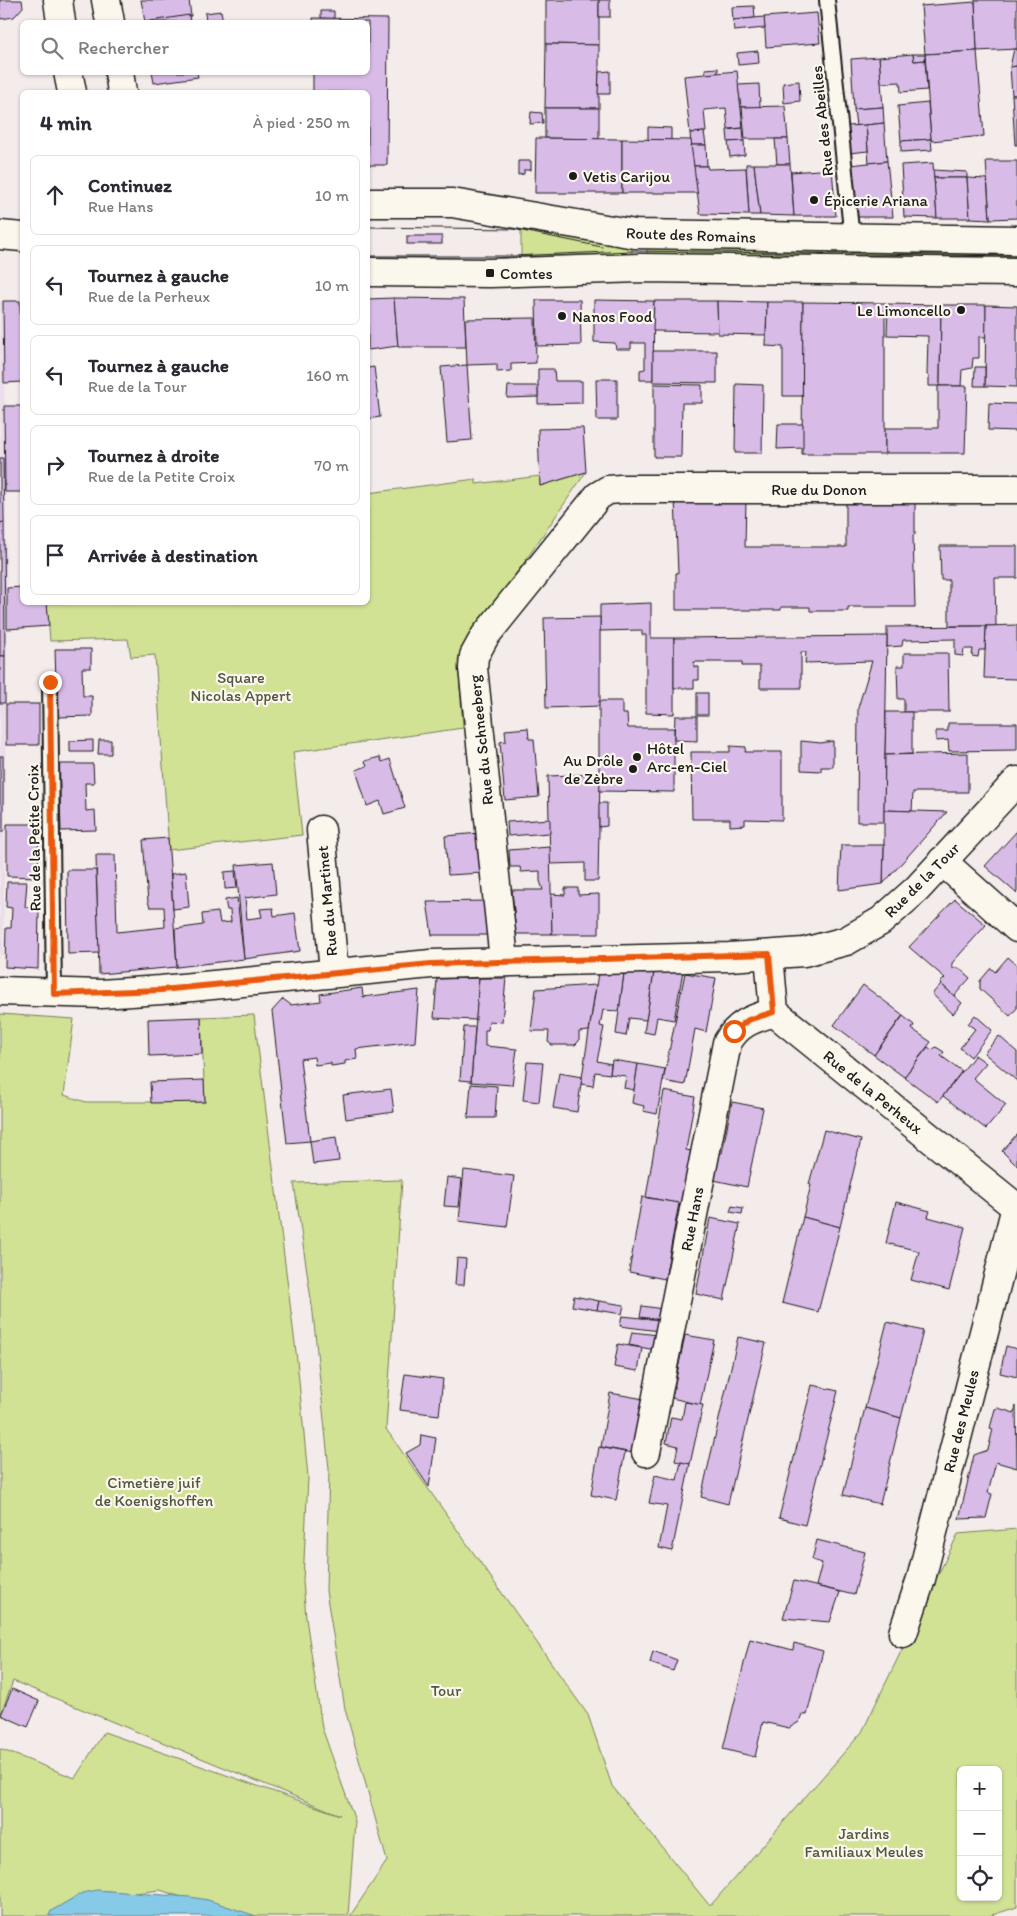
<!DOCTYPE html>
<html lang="fr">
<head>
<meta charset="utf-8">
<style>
	body { margin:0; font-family:Itim,sans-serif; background:#f2f2f3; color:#2b2b33 }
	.controls { position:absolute; right:15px; bottom:15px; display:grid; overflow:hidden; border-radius:8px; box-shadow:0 1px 4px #0004 }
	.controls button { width:45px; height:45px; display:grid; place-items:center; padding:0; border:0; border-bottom:1px solid #e1e1e2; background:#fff; color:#2b2b33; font:25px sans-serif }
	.stop { position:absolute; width:15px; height:15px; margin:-11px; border:4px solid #ea580c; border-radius:50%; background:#fff }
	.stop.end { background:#ea580c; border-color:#fff; box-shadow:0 1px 5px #0008 }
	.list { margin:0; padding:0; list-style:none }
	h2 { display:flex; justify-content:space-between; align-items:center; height:65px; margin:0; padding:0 20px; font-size:21px }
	h2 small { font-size:16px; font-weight:400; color:#7c7c81 }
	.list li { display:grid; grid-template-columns:32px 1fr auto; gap:15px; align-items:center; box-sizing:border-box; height:80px; margin:0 10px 10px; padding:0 10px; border:1px solid #e1e1e2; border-radius:8px }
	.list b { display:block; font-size:19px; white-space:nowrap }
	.list p { margin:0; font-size:16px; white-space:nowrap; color:#7c7c81 }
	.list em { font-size:16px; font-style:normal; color:#7c7c81 }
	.icon { flex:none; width:28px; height:28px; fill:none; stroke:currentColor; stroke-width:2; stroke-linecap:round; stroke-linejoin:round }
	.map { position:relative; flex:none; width:1017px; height:1916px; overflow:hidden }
	.search { position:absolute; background:#fff; box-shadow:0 1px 4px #0004; left:20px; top:20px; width:350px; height:55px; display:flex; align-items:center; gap:12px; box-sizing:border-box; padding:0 18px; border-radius:8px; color:#7c7c81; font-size:19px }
	.panel { position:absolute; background:#fff; box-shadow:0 1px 4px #0004; left:20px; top:90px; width:350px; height:515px; border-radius:8px }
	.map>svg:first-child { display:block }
</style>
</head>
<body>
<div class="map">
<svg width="1017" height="1916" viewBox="0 0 1017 1916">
	<rect width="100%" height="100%" fill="#f4ebeb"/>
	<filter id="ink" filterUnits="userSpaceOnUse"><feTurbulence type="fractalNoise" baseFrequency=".02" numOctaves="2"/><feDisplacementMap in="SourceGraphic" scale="10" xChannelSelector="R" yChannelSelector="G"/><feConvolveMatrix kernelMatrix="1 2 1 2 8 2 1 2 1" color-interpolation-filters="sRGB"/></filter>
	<g filter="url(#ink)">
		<!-- built -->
		<polygon fill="#ecddea" points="0,301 3,301 7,588 3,955 0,955"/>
		<!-- green -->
		<g fill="#d1e295" stroke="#767f58" fill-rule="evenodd">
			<polygon points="521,222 632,243 632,256 647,256 647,244 1017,248 1017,264 521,264"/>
			<polygon points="586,472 458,659 463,728 293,752 302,835 169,850 155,655 131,657 128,639 50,641 47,603 368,602 368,493 476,479 476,484 540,476 540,486"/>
			<polygon points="0,1014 74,1019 64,1095 86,1102 205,1102 201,1017 254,1015 297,1360 308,1477 303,1581 306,1618 322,1728 355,1821 348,1916 240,1916 160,1890 77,1900 54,1916 0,1916 0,1749 75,1778 104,1732 340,1815 13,1681 0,1716"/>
			<path d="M402 1180 386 1429 588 1715 612 1786 710 1906 862 1732 958 1534 1017 1529V1907L989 1916H350L387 1861 345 1709 326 1591 329 1469 313 1313 294 1183ZM961 1770H998V1897H961Z"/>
		</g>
		<!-- water -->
		<polygon fill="#86cae7" stroke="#5c8496" points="97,1890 190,1897 208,1900 256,1916 49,1916 51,1911 82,1893"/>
		<!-- building -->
		<g fill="#d9bbe8" stroke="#1c1c1c">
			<polygon points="0,0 22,0 23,7 14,17 0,19"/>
			<polygon points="141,0 189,0 191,16 145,22"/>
			<polygon points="546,0 599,0 599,45 546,44"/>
			<rect x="599" y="0" width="11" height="17"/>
			<polygon points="975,0 1017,0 1017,49 977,51"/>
			<polygon points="975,2 977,51 925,54 921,6"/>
			<polygon points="754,6 755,18 733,20 732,7"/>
			<polygon points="221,11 223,22 206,22 205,13"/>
			<polygon points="321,11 334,11 334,19 321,18"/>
			<polygon points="817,13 820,43 766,47 764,17"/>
			<polygon points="189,15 190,22 145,22"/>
			<polygon points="764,17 765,28 734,31 733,20"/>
			<polygon points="313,18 388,19 387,165 368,165 368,92 313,92 313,72 368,72 368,22 313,22"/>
			<polygon points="546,44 599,45 599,108 545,108"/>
			<polygon points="1014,49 1017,49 1017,66 1010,67"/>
			<polygon points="758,51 759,63 738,65 737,53"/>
			<polygon points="977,51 984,136 931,141 925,54"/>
			<polygon points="913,54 914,61 925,60 927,90 901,92 900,82 881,83 879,57"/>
			<polygon points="913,54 925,54 925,60 914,61"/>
			<polygon points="879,57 883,107 854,109 851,59"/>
			<polygon points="1017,66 1017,95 1012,95 1010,67"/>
			<polygon points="718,68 718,73 706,74 705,69"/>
			<polygon points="610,71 610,94 598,94 599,72"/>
			<polygon points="737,71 743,128 728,129 726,108 704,110 706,132 690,133 684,76"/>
			<polygon points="152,72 197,72 198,77 154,83"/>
			<polygon points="799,81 800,101 784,103 783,83"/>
			<polygon points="759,84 760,107 741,107 738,85"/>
			<polygon points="1012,95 1017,95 1017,145 1015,145"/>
			<polygon points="928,103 931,139 901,141 898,106"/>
			<polygon points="785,106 788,139 745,139 742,107"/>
			<polygon points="883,107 884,123 856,126 854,109"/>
			<polygon points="545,108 599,108 599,139 545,138"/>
			<polygon points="531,112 542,113 543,123 530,124"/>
			<polygon points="884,123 887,161 869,163 866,125"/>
			<polygon points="866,125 868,151 849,153 847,126"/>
			<polygon points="648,127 671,128 671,140 648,140"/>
			<polygon points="743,128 744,141 728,142 727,130"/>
			<polygon points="704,132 706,145 691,145 690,133"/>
			<polygon points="536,138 622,139 622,193 535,193"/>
			<polygon points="622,139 691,140 698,193 622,193"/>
			<polygon points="775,139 788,139 790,164 777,164"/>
			<polygon points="931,139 932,150 901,152 901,141"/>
			<polygon points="744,141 745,155 730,157 728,142"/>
			<polygon points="691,145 706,145 707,166 694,166"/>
			<polygon points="518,161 531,161 531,170 524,170 524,174 518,175"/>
			<polygon points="887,161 893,217 855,217 850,165"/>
			<polygon points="986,161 1017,161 1017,218 990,219"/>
			<polygon points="933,163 937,218 904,217 901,165"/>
			<polygon points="746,164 754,164 760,215 749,215"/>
			<polygon points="754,164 790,164 794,216 760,215"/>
			<polygon points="694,166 707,166 708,169 746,168 749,215 700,214"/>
			<polygon points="832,169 836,216 794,216 791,172"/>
			<polygon points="933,170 967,172 967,178 934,178"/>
			<polygon points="934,178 967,178 970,218 937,218"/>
			<polygon points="967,178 987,179 990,219 970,218"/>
			<rect x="407" y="236" width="35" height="8"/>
			<polygon points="394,298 398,346 368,350 368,299"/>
			<polygon points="394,298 464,299 466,347 398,347"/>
			<polygon points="536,300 580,300 581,345 537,346"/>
			<polygon points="594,300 654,301 653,380 640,380 640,370 645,369 645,343 631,343 631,349 616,349 615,343 594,342"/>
			<polygon points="3,301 20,301 22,382 4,383"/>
			<polygon points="654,301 717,301 718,332 653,331"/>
			<polygon points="717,301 767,302 766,335 718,334"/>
			<polygon points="767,302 803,302 803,396 783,396 783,347 766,346"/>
			<polygon points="803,302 885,303 885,454 802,454"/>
			<polygon points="888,304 941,305 940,386 929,386 929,375 927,375 928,336 887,335"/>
			<polygon points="941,305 986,305 986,337 979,337 979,358 973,358 972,368 962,370 961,386 940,386"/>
			<polygon points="986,305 1017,306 1017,387 985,386"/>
			<polygon points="535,318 536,363 511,364 511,371 497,372 497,364 467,365 465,319"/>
			<polygon points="653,351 717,351 717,383 653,382"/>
			<polygon points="467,365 472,440 447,442 441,367"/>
			<polygon points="374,367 380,417 368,419 368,368"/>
			<polygon points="975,367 985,367 985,386 974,386"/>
			<polygon points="538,369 554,369 555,381 582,381 582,403 538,404"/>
			<polygon points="596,379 617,379 617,420 597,420"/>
			<polygon points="654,384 702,385 702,403 682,403 681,457 654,457"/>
			<polygon points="736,384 763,385 762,453 735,453"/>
			<polygon points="508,386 538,386 538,397 507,398"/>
			<polygon points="938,386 967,386 965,453 885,453 885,428 938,428"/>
			<polygon points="989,403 1017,404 1017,431 988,430"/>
			<polygon points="4,406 22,406 22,492 5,492"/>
			<polygon points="778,424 803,424 803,448 777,449"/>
			<polygon points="583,428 586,472 540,486 538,429"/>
			<polygon points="0,458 3,458 4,522 0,523"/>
			<polygon points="675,498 746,498 745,547 846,547 846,498 915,499 915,534 913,535 915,607 848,607 848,611 810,611 810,607 781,607 781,610 676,610 676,573 678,573"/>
			<polygon points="4,522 5,656 0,656 0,523"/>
			<polygon points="940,546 1017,546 1017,578 995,578 996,626 949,626 949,580 941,580"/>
			<polygon points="22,587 22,602 47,602 49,626 7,629 7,588"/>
			<polygon points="651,603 651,638 674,638 674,714 646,713 646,635 642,635 642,630 600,631 600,605"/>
			<polygon points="600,617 600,706 546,708 544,618"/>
			<polygon points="1017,625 1017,679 984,678 986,626"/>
			<polygon points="986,626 985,650 979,650 978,657 972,656 973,649 964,649 963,656 955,655 955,639 903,640 902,646 887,647 887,627"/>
			<polygon points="887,636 884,822 857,822 858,708 872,661 805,663 806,652 801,652 801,688 760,688 760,666 742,666 742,662 694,662 694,667 699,667 699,680 694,680 694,688 674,688 674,638"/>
			<polygon points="55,649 91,649 91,668 82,668 83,696 92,696 92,716 57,717"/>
			<polygon points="904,653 948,653 949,712 904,712 904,699 898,699 897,666 904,666"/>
			<rect x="0" y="656" width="5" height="47"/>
			<rect x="697" y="693" width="11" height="22"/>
			<polygon points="599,701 622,701 622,714 627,714 628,728 674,728 674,792 599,791"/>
			<rect x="6" y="704" width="33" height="41"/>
			<polygon points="886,712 912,712 912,754 885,755"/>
			<polygon points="675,716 697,716 697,741 674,740"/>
			<polygon points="948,723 1017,723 1017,750 949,751 948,740 936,741 936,731 948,731"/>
			<polygon points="528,728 529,739 534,739 539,797 505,800 500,742 506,741 505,730"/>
			<polygon points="93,740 93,752 70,752 70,741"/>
			<polygon points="99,740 111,740 111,754 98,754"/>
			<polygon points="801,741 821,743 833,741 833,767 821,767 821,771 801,770"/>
			<polygon points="730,746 746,747 745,752 782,752 782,820 745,819 745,825 730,826 730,819 692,819 691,752 730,752"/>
			<polygon points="968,753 968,792 913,792 912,811 884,810 885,755"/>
			<rect x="0" y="756" width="3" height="76"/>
			<polygon points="380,757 382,762 390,759 405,808 384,814 380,801 367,806 356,770 367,766 365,761"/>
			<polygon points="59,764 93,764 94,783 85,783 86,811 95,810 96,830 61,831"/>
			<polygon points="600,774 598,881 585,881 585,863 550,864 548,776"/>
			<polygon points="599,803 607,803 607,826 599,827"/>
			<polygon points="884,810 947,812 883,884 884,845"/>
			<polygon points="550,819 550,833 508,836 507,822"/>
			<polygon points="7,824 39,824 38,877 7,876"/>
			<polygon points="1017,831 1017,892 1016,893 985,866"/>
			<polygon points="480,833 483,873 448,875 445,836"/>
			<polygon points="168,838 177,967 99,974 96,855 115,855 117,932 165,927 164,907 150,907 148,902 143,840"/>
			<polygon points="841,845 884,845 883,884 839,890"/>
			<polygon points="550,847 552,934 516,934 512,890 543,890 540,881 540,871 521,872 520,867 510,867 509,850"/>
			<polygon points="273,862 276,894 245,898 247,919 262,917 260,909 273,908 274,916 295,913 300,951 244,959 236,865"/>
			<polygon points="67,870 96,870 99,953 68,954"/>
			<polygon points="235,871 237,888 225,889 224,872"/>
			<polygon points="186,872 189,907 173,909 171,874"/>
			<polygon points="7,882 27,882 25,907 39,908 38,969 5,967 6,928 11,928 12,908 6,907"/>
			<polygon points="565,888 578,888 578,895 599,894 599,934 552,934 551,894 565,895"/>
			<polygon points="237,898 244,959 177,967 175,929 203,925 202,914 218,912 220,923 231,922 230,910 227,910 225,900"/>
			<polygon points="955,899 986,925 952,963 952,968 959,968 970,978 954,996 940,983 945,978 909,947"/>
			<polygon points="486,901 488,935 432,935 427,902"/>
			<polygon points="1008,957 1017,965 1017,1008 1010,1016 980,989 980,981 991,968 995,972"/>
			<polygon points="683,971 674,1020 657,1017 654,1034 644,1032 654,972"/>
			<polygon points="654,972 646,1020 629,1018 626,1036 616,1034 624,973"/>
			<polygon points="598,973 624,973 619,1011 603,1010 600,1026 604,1027 597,1061 611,1064 610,1074 595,1072 593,1086 581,1084"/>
			<polygon points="685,973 716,978 706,1032 695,1029 685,1085 663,1081"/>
			<polygon points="479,978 476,1020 434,1018 437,979"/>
			<polygon points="479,978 506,978 502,1022 489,1021 488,1030 485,1030 485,1046 517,1049 512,1085 471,1082"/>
			<polygon points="941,984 962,1003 953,1014 932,994"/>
			<polygon points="596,985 589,1031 579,1032 579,1041 575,1045 552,1045 548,1042 549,1031 531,1031 536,989"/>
			<polygon points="863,985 903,1015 874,1055 834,1025"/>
			<polygon points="362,988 363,997 419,990 415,1042 356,1049 357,1059 345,1061 345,1064 331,1066 331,1063 315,1065 314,1057 300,1059 310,1141 287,1143 272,1011 283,999 291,1005 321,1001 320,994"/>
			<polygon points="975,1015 992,1030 971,1057 960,1048 975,1029 968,1024"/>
			<polygon points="903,1016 914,1025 912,1029 931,1042 904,1077 874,1055"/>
			<polygon points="201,1017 202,1054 149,1056 148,1019"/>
			<polygon points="464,1027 475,1027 471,1081 460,1080"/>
			<polygon points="999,1036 1017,1052 1017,1081 984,1053"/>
			<polygon points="928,1047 932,1050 936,1047 944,1052 941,1056 962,1071 938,1102 904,1077"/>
			<polygon points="975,1055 986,1063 973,1078 1006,1105 986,1129 943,1096"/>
			<polygon points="612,1060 638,1064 634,1090 624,1088 626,1076 610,1074"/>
			<polygon points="527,1062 543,1063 539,1102 523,1100"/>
			<polygon points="638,1064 665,1069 657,1114 643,1111 644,1106 632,1103"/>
			<polygon points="559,1073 582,1077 577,1112 553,1108"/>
			<polygon points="204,1080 205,1102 151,1103 150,1082"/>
			<polygon points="471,1084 497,1086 495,1118 468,1118"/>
			<polygon points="391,1089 394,1112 346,1119 343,1095"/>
			<polygon points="664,1091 695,1097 686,1150 692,1151 681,1204 646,1197"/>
			<polygon points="732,1102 763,1108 747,1187 709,1179 715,1152 722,1153"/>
			<polygon points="824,1130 861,1140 840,1227 803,1217 811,1185 809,1184"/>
			<polygon points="1017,1134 1017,1166 1002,1151"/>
			<polygon points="336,1137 339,1161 313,1164 310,1141"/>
			<polygon points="464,1170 514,1176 507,1227 459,1221"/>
			<polygon points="447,1177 462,1179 459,1207 444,1206"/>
			<polygon points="642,1197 679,1203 665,1279 629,1272"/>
			<polygon points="896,1202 930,1211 928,1217 965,1227 949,1290 911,1280 919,1251 886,1243"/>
			<polygon points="732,1206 743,1208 742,1214 730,1212"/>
			<polygon points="803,1217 840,1227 818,1312 782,1303"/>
			<polygon points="710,1218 740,1224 724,1300 696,1294"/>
			<polygon points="457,1258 466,1259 464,1285 455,1285"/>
			<polygon points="574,1296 599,1301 597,1310 572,1306"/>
			<polygon points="599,1301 624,1305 622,1314 597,1310"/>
			<polygon points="642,1306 663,1309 661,1320 640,1317"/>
			<polygon points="622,1316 661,1320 659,1331 620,1326"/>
			<polygon points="887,1322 923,1331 901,1418 865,1408"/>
			<polygon points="632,1332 658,1335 655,1350 629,1345"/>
			<polygon points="685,1335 714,1340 700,1405 672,1398"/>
			<polygon points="738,1337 766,1343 728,1504 701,1497"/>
			<polygon points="618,1344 642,1348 638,1371 614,1367"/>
			<polygon points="1006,1346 1017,1349 1017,1377 1000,1373"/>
			<polygon points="405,1374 443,1379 439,1415 400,1410"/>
			<polygon points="812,1385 838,1391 805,1525 779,1518"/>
			<polygon points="610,1393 644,1399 641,1401 633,1453 601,1447"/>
			<polygon points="685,1402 703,1405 690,1464 675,1461 678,1446 666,1443 671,1417 682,1419"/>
			<polygon points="1016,1406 1017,1468 996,1462 988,1493 992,1494 986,1518 959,1519 974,1455 988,1450 993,1429 990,1428 995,1409 998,1408 1014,1413"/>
			<polygon points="865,1408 901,1418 880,1504 843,1495"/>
			<polygon points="421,1435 436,1438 429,1487 406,1453 420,1445"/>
			<polygon points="599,1447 625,1452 616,1500 591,1495"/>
			<polygon points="681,1462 690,1464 672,1551 659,1548 667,1506 649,1503 655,1475 677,1480"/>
			<polygon points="817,1540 865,1552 854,1595 816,1586 822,1563 812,1560"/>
			<polygon points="794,1581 840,1592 830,1622 783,1618"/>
			<polygon points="750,1639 793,1650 794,1643 823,1651 807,1715 802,1714 799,1722 789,1728 763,1722 755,1757 723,1749"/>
			<polygon points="653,1651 677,1660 673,1671 650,1663"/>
			<polygon points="12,1689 39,1701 28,1727 1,1715"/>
		</g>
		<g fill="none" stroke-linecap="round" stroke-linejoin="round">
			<!-- service casing -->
			<g stroke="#1c1c1c" stroke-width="18">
				<g id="service">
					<polyline points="827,0 852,239"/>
					<polyline points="50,682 54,994"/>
				</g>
			</g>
			<!-- minor casing -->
			<g stroke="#1c1c1c" stroke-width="31">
				<g id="minor">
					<polyline points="321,830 334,972"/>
					<polyline points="942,861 1017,928"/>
					<polyline points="769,955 774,1012 1017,1208"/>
					<polyline points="504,960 473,668 474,656 485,636 598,496 608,490 621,489 1017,489"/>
					<polyline points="0,991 101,994 161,990 431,964 729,957 804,952 846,941 881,921 917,889 1017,781"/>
					<path d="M646 1452 727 1043C738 1023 752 1019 774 1012"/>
					<polyline points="903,1633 921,1579 1016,1207"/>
				</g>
			</g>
			<!-- tertiary casing -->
			<g stroke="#1c1c1c" stroke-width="31">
				<g id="tertiary">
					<polyline points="58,0 61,22"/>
					<polyline points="106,0 110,22"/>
					<polyline points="68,72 72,92"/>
					<polyline points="119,72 122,92"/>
				</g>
			</g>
			<!-- primary casing -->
			<g stroke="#1c1c1c" stroke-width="31">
				<g id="primary">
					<polyline points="368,203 452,203 635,234 1017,240"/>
					<polyline points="0,235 22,237"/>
					<polyline points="368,272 490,273 640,268 1017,272"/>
				</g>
			</g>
			<!-- service -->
			<use href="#service" stroke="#fbf7ec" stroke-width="14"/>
			<!-- minor -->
			<use href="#minor" stroke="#fbf7ec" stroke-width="28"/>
			<!-- tertiary -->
			<use href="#tertiary" stroke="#fbf7ec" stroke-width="28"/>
			<!-- primary -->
			<use href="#primary" stroke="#fbf7ec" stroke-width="28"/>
			<!-- tram -->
			<g stroke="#1c1c1c" stroke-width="1">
				<polyline points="368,227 513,229 602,247"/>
				<polyline points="368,256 512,256 632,251 1017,256"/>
			</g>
		</g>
	</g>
	<g fill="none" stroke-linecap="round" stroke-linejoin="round" filter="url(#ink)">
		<!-- route -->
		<polyline stroke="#ea580c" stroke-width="6" points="50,682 54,994 161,990 431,964 769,954 774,1012 748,1020 734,1031"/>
	</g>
	<!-- markers -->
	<g fill="#1c1c1c" stroke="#fbf7ec" stroke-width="2">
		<circle cx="573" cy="176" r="5"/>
		<circle cx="814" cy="200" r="5"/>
		<rect x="485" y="268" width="10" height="10" rx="2.5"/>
		<circle cx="961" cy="310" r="5"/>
		<circle cx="562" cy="316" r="5"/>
		<circle cx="637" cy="757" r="5"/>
		<circle cx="633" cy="769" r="5"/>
	</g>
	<g text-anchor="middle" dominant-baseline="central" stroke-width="4.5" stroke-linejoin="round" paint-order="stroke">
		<!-- street labels -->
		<g font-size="16" fill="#1c1c1c" stroke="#fbf7ec">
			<text transform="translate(822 121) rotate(-96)">Rue des Abeilles</text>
			<text transform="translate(691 235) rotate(2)">Route des Romains</text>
			<text x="819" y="489">Rue du Donon</text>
			<text transform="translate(481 740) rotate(-96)">Rue du Schneeberg</text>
			<text transform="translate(34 838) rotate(-91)">Rue de la Petite Croix</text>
			<text transform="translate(922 880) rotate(-45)">Rue de la Tour</text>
			<text transform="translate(327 901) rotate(-95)">Rue du Martinet</text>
			<text transform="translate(873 1092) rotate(39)">Rue de la Perheux</text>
			<text transform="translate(692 1219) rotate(-79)">Rue Hans</text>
			<text transform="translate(961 1421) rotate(-76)">Rue des Meules</text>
		</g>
		<!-- poi labels -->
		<g font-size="16" fill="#1c1c1c" stroke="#fbf7ec" text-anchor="start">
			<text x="583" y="176">Vetis Carijou</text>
			<text x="824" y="200">Épicerie Ariana</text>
			<text x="500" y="273">Comtes</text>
			<text x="951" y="310" text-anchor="end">Le Limoncello</text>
			<text x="572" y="316">Nanos Food</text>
			<text x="647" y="748">Hôtel<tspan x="647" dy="18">Arc-en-Ciel</tspan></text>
			<text x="623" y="760" text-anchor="end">Au Drôle<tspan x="623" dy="18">de Zèbre</tspan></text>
		</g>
		<!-- park labels -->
		<g font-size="16" fill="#525740" stroke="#fbf7ec">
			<text x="241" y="677">Square<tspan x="241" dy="18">Nicolas Appert</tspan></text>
			<text x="154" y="1482">Cimetière juif<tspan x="154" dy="18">de Koenigshoffen</tspan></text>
			<text x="446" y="1690">Tour</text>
			<text x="864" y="1833">Jardins<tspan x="864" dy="18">Familiaux Meules</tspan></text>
		</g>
	</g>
</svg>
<div class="controls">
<button>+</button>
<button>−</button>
<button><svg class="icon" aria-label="locate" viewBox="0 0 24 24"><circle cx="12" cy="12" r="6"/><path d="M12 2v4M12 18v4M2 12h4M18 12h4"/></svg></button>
</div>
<div class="stop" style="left:734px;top:1031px"></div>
<div class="stop end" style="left:50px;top:682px"></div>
<div class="search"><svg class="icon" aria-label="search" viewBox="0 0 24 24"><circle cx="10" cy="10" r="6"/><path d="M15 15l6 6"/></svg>Rechercher</div>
<section class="panel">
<h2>4 min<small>À pied · 250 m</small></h2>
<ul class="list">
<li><svg class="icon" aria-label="ahead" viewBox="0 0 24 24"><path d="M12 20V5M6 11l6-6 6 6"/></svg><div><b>Continuez</b><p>Rue Hans</p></div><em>10 m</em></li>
<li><svg class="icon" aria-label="left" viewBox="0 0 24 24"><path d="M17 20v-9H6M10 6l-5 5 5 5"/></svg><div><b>Tournez à gauche</b><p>Rue de la Perheux</p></div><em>10 m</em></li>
<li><svg class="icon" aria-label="left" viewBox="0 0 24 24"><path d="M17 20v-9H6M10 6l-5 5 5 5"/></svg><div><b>Tournez à gauche</b><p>Rue de la Tour</p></div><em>160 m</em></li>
<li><svg class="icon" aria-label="right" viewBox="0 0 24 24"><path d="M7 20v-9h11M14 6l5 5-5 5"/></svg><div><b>Tournez à droite</b><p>Rue de la Petite Croix</p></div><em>70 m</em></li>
<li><svg class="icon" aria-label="arrive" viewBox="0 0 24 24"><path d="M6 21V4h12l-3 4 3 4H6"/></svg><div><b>Arrivée à destination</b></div></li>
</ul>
</section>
</div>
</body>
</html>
